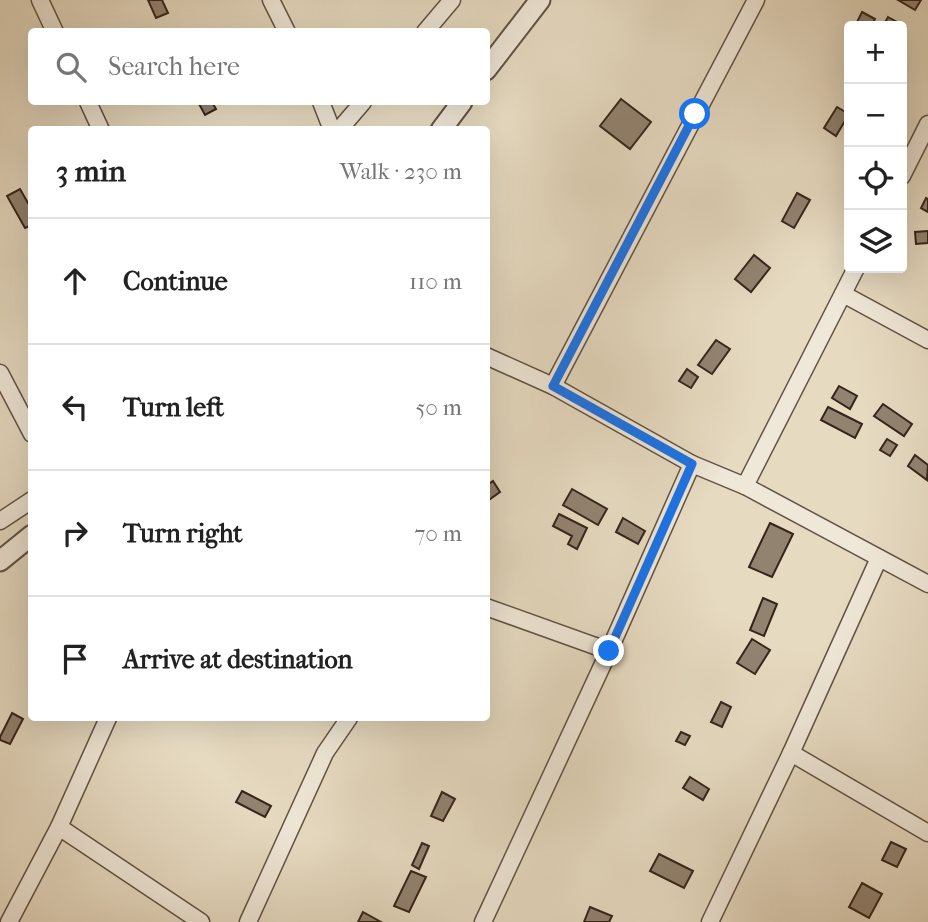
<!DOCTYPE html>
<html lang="en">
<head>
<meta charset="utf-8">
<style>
	body { margin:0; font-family:"IM FELL French Canon",serif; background:#f2f2f2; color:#222 }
	.controls { position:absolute; right:21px; top:21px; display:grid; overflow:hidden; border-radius:7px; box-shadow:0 7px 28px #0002 }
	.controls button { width:63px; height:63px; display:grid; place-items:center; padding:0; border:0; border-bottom:2px solid #e0e0e0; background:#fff; color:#222; font:35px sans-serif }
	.stop { position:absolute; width:21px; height:21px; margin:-16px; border:5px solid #1a73e8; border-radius:50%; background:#fff }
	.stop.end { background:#1a73e8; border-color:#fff; box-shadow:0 2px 7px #0008 }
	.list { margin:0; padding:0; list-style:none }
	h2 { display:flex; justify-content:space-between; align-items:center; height:91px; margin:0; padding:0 28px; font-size:30px }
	h2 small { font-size:23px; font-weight:400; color:#767676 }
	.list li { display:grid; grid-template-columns:46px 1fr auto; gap:21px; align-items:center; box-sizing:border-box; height:126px; padding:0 28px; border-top:2px solid #e0e0e0 }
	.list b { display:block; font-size:26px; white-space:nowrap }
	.list em { font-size:23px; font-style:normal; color:#767676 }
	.icon { flex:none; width:38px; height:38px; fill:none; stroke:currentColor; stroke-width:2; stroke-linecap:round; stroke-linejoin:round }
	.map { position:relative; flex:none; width:928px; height:922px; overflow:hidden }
	.search { position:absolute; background:#fff; box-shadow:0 7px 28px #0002; left:28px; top:28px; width:462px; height:77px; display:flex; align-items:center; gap:18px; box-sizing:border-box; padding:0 24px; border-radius:7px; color:#767676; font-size:26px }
	.panel { position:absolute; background:#fff; box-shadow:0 7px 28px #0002; left:28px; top:126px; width:462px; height:595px; border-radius:7px }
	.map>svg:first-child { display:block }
</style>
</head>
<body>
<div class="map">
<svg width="928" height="922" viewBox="0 0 928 922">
	<rect width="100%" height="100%" fill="#e6dac1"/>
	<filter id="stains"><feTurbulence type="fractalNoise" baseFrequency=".00286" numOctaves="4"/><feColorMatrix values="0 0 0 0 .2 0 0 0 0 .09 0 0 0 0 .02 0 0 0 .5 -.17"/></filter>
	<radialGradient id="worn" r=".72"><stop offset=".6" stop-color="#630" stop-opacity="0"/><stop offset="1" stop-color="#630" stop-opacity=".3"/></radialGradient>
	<!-- building -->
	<g fill="#928371" stroke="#36241b" stroke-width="2">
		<polygon points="148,0 162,0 168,13 156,18"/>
		<polygon points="898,0 921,0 915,10"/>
		<polygon points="862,12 875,19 871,26 855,26"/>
		<polygon points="888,17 906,27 902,34 902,26 883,26"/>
		<polygon points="621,99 651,122 630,149 600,126"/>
		<polygon points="198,102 212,102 216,109 205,115"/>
		<polygon points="837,107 849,114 836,136 824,128"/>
		<polygon points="20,189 32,210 32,225 25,228 7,196"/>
		<polygon points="797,193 810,200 794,228 782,221"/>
		<polygon points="926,198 928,199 928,212 921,208"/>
		<polygon points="928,231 928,243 916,244 915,232"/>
		<polygon points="754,255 770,268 751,292 735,279"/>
		<polygon points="716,340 730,349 712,374 698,365"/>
		<polygon points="687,369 698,377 691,388 679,381"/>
		<polygon points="839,386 857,396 850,409 832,398"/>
		<polygon points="883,404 912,424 904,436 874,416"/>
		<polygon points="828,407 862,424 855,438 821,420"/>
		<polygon points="887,439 897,445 890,456 880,450"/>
		<polygon points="915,455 928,465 927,480 908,466"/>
		<polygon points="493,481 500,492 486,502 486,486"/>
		<polygon points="572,489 607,509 598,525 563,505"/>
		<polygon points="559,514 587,528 577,549 568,544 572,536 553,526"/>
		<polygon points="623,518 645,531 638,544 616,532"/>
		<polygon points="770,523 793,534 772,577 749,567"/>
		<polygon points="763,598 777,604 764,636 750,630"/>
		<polygon points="752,639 770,650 755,674 737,663"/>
		<polygon points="721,702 731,707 722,727 711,722"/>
		<polygon points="12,713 23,719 10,744 0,740 0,737"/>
		<polygon points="681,732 690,736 685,745 676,741"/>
		<polygon points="690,777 709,789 703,800 683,788"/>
		<polygon points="242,791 271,806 265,817 236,802"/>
		<polygon points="442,792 455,799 443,821 431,816"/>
		<polygon points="891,842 906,849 897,867 882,860"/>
		<polygon points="422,843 429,846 419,869 412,865"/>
		<polygon points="659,854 693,871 684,888 650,871"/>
		<polygon points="411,871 426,877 409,912 394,906"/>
		<polygon points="862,883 882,894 869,918 849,907"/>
		<polygon points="590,907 612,916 609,922 584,922"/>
		<polygon points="363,912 381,922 358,922"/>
	</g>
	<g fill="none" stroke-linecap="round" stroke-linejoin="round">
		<!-- minor casing -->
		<g stroke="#625244" stroke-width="19">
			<g id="minor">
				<polyline points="40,0 55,32"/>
				<polyline points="271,0 287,32"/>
				<polyline points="425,32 452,0"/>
				<polyline points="88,102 101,130"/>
				<polyline points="321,102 332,130"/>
				<polyline points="339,130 363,102"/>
				<polyline points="902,176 928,124"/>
				<polyline points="843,294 928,340"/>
				<polyline points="486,356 553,386 692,464 745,486 928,584"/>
				<polyline points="0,373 32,434"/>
				<polyline points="553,386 756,0"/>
				<polyline points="745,486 856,268"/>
				<polyline points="0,521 32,500"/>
				<polyline points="486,607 609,651"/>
				<polyline points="791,753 928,833"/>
				<polyline points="59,827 201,922"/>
				<polyline points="9,922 59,827 108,718"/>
				<polyline points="248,922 325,753 349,718"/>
				<polyline points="483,922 609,651 692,464"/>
				<polyline points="710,922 791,753 879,558"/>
			</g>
		</g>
		<!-- tertiary casing -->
		<g stroke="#625244" stroke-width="23">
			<g id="tertiary">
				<polyline points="486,70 540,0"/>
				<polyline points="441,130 462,102"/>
				<polyline points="0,561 32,535"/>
			</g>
		</g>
		<!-- minor -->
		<use href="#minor" stroke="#efe7d7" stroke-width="16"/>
		<!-- tertiary -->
		<use href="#tertiary" stroke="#efe7d7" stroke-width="19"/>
	</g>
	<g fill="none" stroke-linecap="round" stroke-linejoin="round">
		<!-- route -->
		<polyline stroke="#1a73e8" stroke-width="9" points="609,651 692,464 553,386 695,114"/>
	</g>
	<rect width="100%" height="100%" filter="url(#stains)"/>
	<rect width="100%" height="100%" fill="url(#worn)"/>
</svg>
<div class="controls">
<button>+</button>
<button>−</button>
<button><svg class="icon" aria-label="locate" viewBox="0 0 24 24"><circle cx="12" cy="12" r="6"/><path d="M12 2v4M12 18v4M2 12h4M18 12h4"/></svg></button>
<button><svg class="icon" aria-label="layers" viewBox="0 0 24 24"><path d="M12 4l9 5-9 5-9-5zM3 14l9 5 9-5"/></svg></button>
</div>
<div class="stop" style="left:695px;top:114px"></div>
<div class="stop end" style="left:609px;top:651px"></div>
<div class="search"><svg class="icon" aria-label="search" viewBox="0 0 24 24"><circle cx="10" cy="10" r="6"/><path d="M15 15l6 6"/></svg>Search here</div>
<section class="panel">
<h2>3 min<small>Walk · 230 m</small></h2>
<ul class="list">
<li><svg class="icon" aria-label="ahead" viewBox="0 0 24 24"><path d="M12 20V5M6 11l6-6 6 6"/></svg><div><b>Continue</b></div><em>110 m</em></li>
<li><svg class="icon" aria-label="left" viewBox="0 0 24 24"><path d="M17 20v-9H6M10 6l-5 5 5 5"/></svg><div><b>Turn left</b></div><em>50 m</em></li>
<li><svg class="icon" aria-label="right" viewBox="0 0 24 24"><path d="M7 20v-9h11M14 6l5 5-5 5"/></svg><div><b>Turn right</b></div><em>70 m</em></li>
<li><svg class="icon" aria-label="arrive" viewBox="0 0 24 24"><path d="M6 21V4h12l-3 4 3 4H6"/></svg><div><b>Arrive at destination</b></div></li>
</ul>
</section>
</div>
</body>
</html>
